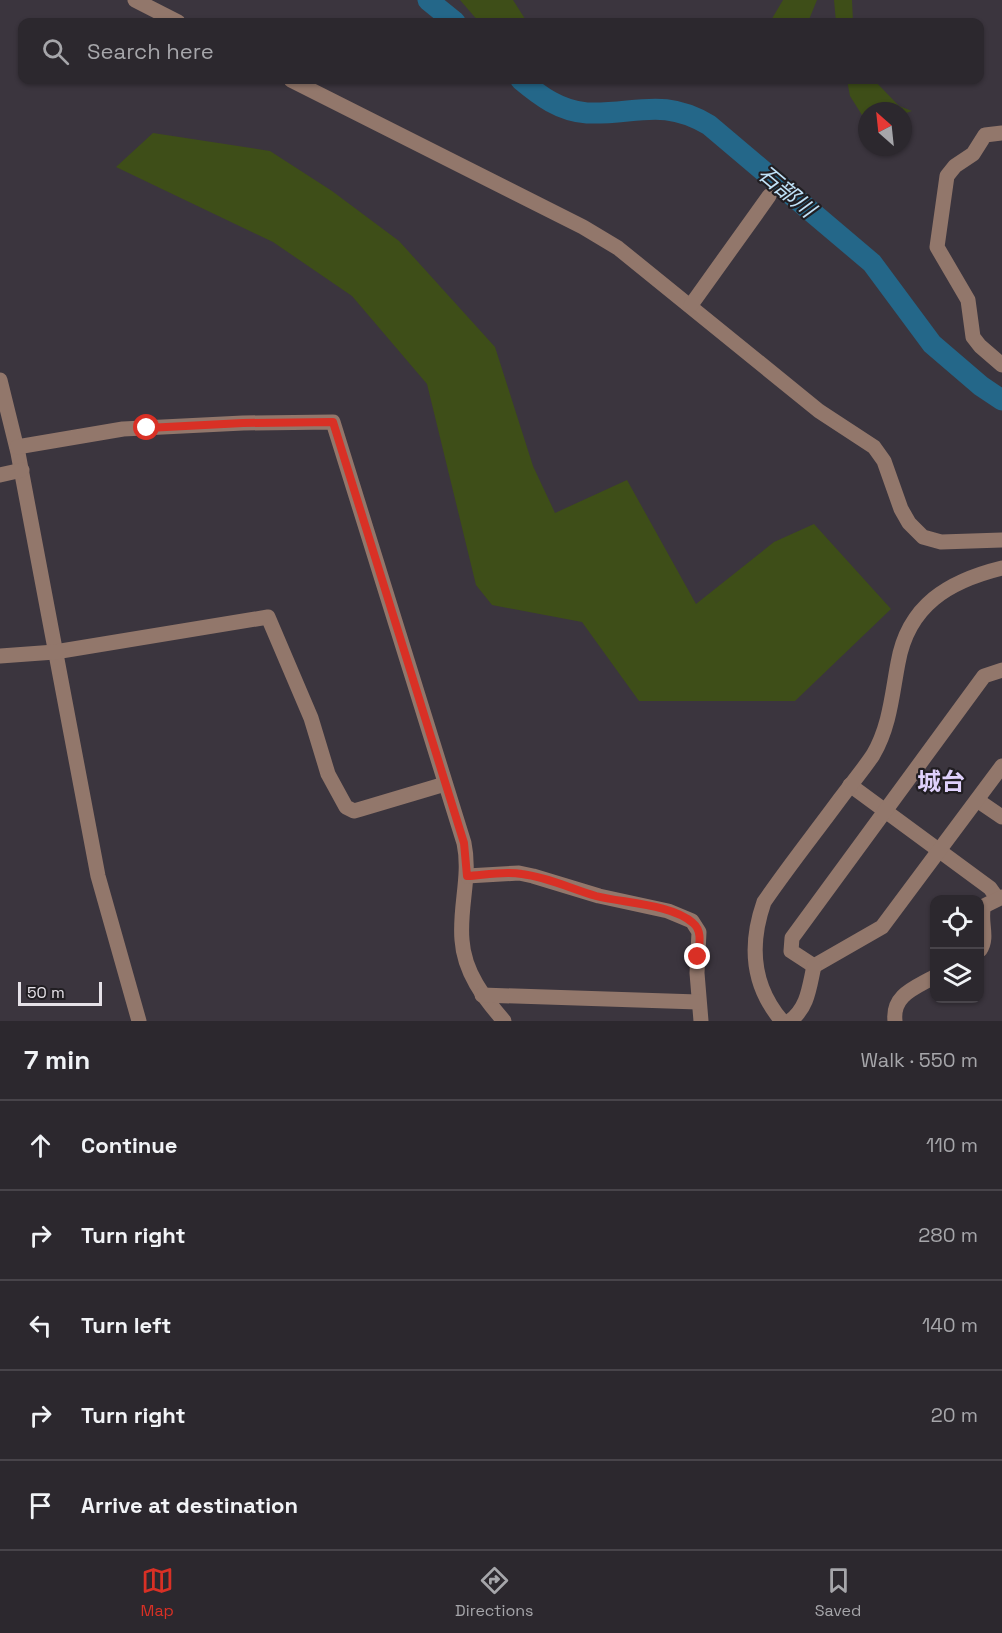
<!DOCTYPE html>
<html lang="en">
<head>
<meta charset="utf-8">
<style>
	body { margin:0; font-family:"Space Grotesk","Noto Sans JP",sans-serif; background:#38343a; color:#f1f3f6 }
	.controls { position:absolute; right:18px; bottom:18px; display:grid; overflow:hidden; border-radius:12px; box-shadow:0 2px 4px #0004 }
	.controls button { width:54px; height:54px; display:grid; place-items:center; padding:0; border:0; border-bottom:2px solid #48444a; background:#2c282e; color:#f1f3f6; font:30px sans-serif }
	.compass { position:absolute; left:858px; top:102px; width:54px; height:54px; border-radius:50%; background:#2c282e; box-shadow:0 2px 4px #0004; rotate:333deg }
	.scale { position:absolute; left:18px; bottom:15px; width:84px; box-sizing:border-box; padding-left:6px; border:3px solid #e6e2e8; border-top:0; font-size:16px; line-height:21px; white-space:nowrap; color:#e6e2e8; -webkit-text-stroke:4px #211e22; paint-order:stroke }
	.stop { position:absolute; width:18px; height:18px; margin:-14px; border:4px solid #d93025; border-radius:50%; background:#fff }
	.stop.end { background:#d93025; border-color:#fff; box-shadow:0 2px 6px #0008 }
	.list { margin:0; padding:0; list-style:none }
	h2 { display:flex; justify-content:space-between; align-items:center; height:78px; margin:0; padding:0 24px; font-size:26px }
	h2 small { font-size:20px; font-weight:400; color:#a6a6aa }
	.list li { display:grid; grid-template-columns:39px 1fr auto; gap:18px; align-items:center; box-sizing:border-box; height:90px; padding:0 24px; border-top:2px solid #48444a }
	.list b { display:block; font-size:22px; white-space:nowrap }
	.list em { font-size:20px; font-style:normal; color:#a6a6aa }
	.icon { flex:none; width:33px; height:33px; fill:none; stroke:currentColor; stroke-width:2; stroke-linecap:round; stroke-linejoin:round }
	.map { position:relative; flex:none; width:1002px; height:1021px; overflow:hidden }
	.search { position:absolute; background:#2c282e; box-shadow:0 2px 4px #0004; left:18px; right:18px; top:18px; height:66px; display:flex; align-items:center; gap:15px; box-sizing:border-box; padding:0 21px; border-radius:12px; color:#a6a6aa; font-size:22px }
	.sheet { height:528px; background:#2c282e }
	nav { display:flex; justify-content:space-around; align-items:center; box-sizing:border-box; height:84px; border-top:2px solid #48444a; background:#2c282e; font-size:16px; color:#a6a6aa }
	nav a { display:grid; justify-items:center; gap:3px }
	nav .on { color:#d93025 }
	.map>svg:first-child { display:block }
</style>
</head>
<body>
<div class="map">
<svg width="1002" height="1021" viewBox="0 0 1002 1021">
	<rect width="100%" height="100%" fill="#3b353e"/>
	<!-- green -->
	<g fill="#3e4e18">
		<polygon points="460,0 513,0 527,22 479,22"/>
		<polygon points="783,0 817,0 808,22 770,22"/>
		<polygon points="834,0 852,0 853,22 836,22"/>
		<polygon points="847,80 874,80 899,106 912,111 903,114 903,111 867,111 867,123 850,96"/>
		<polygon points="153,133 270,151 332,191 399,241 495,347 533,466 555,513 627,480 696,604 774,542 814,524 891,609 795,701 639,701 582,622 492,605 476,585 427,384 352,296 273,242 116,167"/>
	</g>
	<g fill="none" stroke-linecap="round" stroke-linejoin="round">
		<!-- river -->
		<g stroke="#246789" stroke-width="21">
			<polyline points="428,0 455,22"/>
			<path d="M521 80C540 96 560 111 587 113 635 115 662 97 709 125L872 263 932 344 981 386 1002 400"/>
		</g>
		<!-- minor -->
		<g stroke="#92776b" stroke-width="15">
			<polyline points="135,0 178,22"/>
			<polyline points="291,80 583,227 618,248 819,411 874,447 884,461 901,509 909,523 923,537 941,542 1002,540"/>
			<polyline points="1002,133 985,135 973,154 955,166 947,176 937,247 968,300 973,337 980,346 1002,365"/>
			<polyline points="691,305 769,196"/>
			<polyline points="0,380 18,453 98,876 139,1021"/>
			<path d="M17 447 123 429 243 423 333 422 464 843C471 876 459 907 462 940 464 972 484 998 504 1021"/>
			<polyline points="0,475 22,470"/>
			<polyline points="0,656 55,652 268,617 311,718 328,774 346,807 354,811 361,809 445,784"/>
			<polyline points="850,785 990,888 997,898"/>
			<polyline points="977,800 1002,817"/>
			<polyline points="467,876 519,873 533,876 599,896 668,911 692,921 699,932 697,973 701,1021"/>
			<path d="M980 950C989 937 979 920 984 906L1002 897"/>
			<polyline points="814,966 791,951 792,938 984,676 1002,670"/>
			<polyline points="814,966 882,927 1002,766"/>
			<polyline points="482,995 698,1002"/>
			<path d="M782 1021C752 986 749 945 764 902 788 867 815 833 840 799 851 784 863 770 873 755 890 726 892 694 898 663 908 605 949 581 1002 568"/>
			<path d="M790 1021C808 1007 809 988 814 966"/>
			<path d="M895 1021C892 995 915 988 934 977"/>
		</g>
	</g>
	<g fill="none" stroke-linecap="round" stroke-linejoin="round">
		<!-- route -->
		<path stroke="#d93025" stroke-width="8" d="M147 428 243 423 333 422 464 843 467 876C484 875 504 871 522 874 547 877 572 889 596 896 623 903 672 904 693 923 703 931 699 946 698 957"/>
	</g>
	<g text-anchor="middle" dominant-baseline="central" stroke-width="4.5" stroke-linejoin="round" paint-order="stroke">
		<!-- water labels -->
		<g font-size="22" font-style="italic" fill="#c0e2f8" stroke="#211e22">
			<text transform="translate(787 191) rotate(40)">石部川</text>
		</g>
		<!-- quarter labels -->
		<g font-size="24" font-weight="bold" fill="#dfd1fc" stroke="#211e22">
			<text x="941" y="781">城台</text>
		</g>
	</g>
</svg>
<div class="controls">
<button><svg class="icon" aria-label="locate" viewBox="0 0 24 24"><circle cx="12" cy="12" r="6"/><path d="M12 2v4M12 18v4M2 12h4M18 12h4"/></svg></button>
<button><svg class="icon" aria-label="layers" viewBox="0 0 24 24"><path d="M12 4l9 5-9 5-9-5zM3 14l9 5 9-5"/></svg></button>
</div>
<svg class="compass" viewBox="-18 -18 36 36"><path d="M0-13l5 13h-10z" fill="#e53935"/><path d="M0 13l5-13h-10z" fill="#a6a6aa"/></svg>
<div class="scale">50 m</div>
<div class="stop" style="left:147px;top:428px"></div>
<div class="stop end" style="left:698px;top:957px"></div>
<div class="search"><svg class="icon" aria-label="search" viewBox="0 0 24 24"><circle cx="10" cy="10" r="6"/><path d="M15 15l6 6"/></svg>Search here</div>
</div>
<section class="sheet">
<h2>7 min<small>Walk · 550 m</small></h2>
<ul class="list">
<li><svg class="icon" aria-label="ahead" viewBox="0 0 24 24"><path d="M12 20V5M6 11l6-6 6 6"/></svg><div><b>Continue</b></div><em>110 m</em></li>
<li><svg class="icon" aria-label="right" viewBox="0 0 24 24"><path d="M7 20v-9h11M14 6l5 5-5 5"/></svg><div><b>Turn right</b></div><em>280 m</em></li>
<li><svg class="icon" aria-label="left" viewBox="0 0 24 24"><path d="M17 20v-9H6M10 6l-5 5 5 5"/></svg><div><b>Turn left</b></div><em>140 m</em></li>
<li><svg class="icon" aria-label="right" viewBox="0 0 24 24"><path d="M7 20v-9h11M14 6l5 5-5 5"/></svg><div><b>Turn right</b></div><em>20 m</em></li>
<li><svg class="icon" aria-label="arrive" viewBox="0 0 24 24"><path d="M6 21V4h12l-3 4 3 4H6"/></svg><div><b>Arrive at destination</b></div></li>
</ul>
</section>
<nav>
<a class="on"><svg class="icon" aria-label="map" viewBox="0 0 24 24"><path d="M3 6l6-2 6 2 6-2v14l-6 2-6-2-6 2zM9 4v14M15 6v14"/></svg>Map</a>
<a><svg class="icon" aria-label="directions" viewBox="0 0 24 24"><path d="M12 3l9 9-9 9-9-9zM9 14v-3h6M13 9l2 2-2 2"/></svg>Directions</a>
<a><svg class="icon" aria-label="saved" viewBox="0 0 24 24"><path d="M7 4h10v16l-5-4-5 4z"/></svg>Saved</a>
</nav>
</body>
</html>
